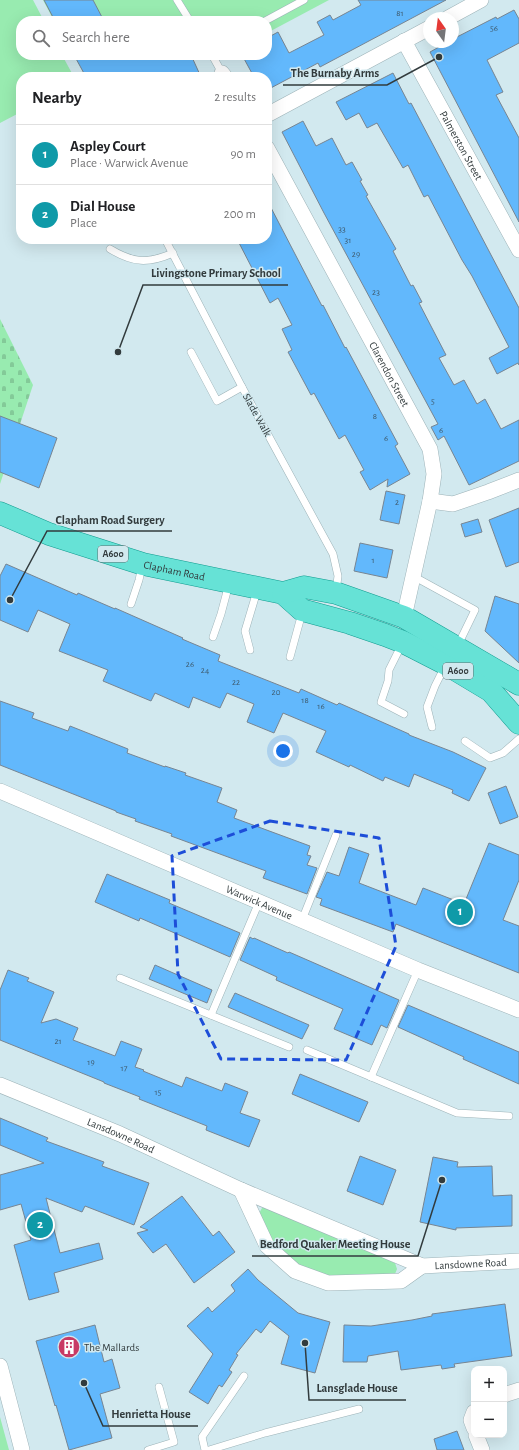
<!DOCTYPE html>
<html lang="en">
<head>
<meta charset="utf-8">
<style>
	body { margin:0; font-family:"Alegreya Sans",sans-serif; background:#f2f2f2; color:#202124 }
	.controls { position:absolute; right:12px; bottom:12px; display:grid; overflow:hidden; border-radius:8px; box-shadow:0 4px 16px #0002 }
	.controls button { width:36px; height:36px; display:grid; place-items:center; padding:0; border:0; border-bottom:1px solid #e0e0e0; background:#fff; color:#202124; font:20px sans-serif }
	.compass { position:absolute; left:423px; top:12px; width:36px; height:36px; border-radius:50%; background:#fff; box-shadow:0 4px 16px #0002; rotate:346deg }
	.you { position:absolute; left:283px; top:751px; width:14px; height:14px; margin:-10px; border:3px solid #fff; border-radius:50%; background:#1a73e8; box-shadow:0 0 0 6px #1a73e833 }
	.badge { display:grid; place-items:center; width:26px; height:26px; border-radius:50%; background:#ea580c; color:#fff; font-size:13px; font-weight:700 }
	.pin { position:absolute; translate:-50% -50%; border:2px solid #fff; box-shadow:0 1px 4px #0006 }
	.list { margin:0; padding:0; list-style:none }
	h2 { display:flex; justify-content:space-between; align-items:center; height:52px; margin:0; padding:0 16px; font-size:17px }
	h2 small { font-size:13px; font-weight:400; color:#757577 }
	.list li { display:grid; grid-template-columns:26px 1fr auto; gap:12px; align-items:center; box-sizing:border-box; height:60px; padding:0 16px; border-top:1px solid #e0e0e0 }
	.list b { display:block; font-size:15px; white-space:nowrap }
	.list p { margin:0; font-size:13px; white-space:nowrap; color:#757577 }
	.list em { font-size:13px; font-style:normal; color:#757577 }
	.icon { flex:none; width:22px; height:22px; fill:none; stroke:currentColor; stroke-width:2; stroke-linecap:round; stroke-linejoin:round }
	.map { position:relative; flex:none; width:519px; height:1450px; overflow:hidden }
	.search { position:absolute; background:#fff; box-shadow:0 4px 16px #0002; left:16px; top:16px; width:256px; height:44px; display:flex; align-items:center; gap:10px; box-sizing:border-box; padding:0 14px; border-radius:16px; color:#757577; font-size:15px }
	.panel { position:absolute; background:#fff; box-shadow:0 4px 16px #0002; left:16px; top:72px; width:256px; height:172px; border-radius:16px }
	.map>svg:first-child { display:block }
</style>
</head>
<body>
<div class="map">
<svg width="519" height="1450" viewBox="0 0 519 1450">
	<defs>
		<pattern id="cemetery-stones" width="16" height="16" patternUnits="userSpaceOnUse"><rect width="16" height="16" fill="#98ebb0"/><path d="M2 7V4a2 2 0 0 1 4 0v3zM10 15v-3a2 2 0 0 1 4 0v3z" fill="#83ca98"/></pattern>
	</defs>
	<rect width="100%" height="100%" fill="#d2e9ef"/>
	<!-- cemetery -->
	<polygon fill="url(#cemetery-stones)" points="0,319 33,385 0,484"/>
	<!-- green -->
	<g fill="#98ebb0">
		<polygon points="0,0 33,0 44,21 21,21 21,55 62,55 74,77 21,77 21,112 0,123"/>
		<polygon points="43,0 329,0 267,33 267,21 54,21"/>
		<polygon points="262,1208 271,1208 395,1263 397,1269 395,1274 375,1277 331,1280 297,1267 280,1251 268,1234 258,1215"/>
		<polygon points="0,1417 9,1450 0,1450"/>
	</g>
	<!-- building -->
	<g fill="#62b8fc" stroke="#778592">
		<polygon points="44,0 93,0 104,21 55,21"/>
		<polygon points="358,0 446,0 320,67 318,63 267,90 267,77 254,77 242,55 267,55 267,38 278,32 289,53 324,35 317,22 330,15 333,20 361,5"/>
		<polygon points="514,10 519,19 519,43 487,60 503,92 496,95 519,138 519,222 430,52 448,42 453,42 453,39 496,17 497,19"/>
		<polygon points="74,55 191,55 201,77 86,77"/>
		<polygon points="393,73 409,104 411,103 519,308 519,365 518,363 497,374 489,358 509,347 472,276 462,260 428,195 424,197 408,165 403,168 377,123 367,128 359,113 346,120 336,102"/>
		<polygon points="303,121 316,146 332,138 346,165 352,162 362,180 360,181 368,195 366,196 396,249 393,251 411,286 413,285 422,302 419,303 446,355 439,358 454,385 464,380 477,404 485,399 501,429 519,420 519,461 469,485 444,436 438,440 431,427 438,424 324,213 282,132"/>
		<polygon points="267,200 322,306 323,305 345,348 346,347 398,444 395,446 410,474 387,487 388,479 370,490 360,472 364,470 345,435 339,439 314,393 311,395 288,352 292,350 282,329 292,325 278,298 270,303 237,239 267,239"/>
		<polygon points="0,416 57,438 39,488 0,472"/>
		<polygon points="386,491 405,495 399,524 380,520"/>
		<polygon points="519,508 519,562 506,567 489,520"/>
		<polygon points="478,519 482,532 465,537 461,524"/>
		<polygon points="360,543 393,550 387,578 354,571"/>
		<polygon points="6,564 77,595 78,593 115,609 115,608 183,638 182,639 220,655 218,661 299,693 301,689 337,705 339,703 409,734 409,735 453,752 486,768 469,801 452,793 453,790 414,774 409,787 385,777 383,781 350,765 349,767 316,752 326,731 283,713 274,733 247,722 254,704 227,693 220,708 193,697 189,708 155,693 151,701 103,681 108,670 59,651 70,624 38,610 28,632 0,620 0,576"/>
		<polygon points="495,596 519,604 519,663 485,631"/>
		<polygon points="0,701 34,713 32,718 68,731 70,726 128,749 127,753 165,767 165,766 186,773 185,775 222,788 217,802 237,810 234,818 310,846 307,855 311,856 307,865 317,868 307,894 263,878 266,871 171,836 172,834 135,821 136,819 116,812 116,811 0,765"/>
		<polygon points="506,786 518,817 500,824 488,793"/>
		<polygon points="489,843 519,855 519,880 503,920 519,926 519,973 396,924 393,932 320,905 322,899 316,897 327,872 339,876 349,847 369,854 359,883 416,905 423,888 464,904"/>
		<polygon points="107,874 170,900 169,903 240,933 230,957 140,918 139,921 95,902"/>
		<polygon points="250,937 253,939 254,938 288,953 289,952 399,1000 387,1028 381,1025 372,1045 334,1029 343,1009 276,980 277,977 240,960"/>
		<polygon points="155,965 212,990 207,1003 149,979"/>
		<polygon points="8,970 29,978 27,981 54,992 41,1023 56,1019 78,1028 73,1040 115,1056 121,1041 142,1049 135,1067 144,1070 143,1071 182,1087 186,1077 222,1091 225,1083 248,1092 240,1113 260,1120 249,1147 206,1130 207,1126 139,1099 140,1097 104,1083 104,1082 0,1040 0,990"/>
		<polygon points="235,993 309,1025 302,1039 228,1007"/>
		<polygon points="408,1005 519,1052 519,1084 463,1059 464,1057 398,1027"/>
		<polygon points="300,1074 368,1102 359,1122 292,1094"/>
		<polygon points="0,1118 48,1138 46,1141 104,1162 102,1166 149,1183 134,1225 85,1206 82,1212 46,1198 60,1253 99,1243 103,1259 54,1273 59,1292 29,1300 14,1245 31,1240 21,1204 0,1210 0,1175 44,1163 0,1145"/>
		<polygon points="360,1156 396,1170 383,1205 347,1191"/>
		<polygon points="433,1157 458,1162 457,1167 492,1166 493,1196 512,1195 512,1226 456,1228 456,1230 420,1222"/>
		<polygon points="182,1196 213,1236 219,1231 235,1252 194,1283 166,1244 153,1253 137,1233 148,1230 140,1227"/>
		<polygon points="248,1269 258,1280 298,1313 330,1322 315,1373 281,1364 289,1336 270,1321 261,1333 256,1329 236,1354 238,1355 229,1370 232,1372 222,1387 219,1385 208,1404 189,1392 213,1354 187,1326 208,1307 212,1312 235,1291 231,1285"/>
		<polygon points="505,1304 512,1356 454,1364 455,1367 442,1369 441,1365 401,1370 398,1351 368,1356 367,1362 343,1362 344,1325 371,1326 412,1320 432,1316 432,1314"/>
		<polygon points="95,1325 104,1362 112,1359 120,1388 100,1394 112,1438 69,1450 56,1405 55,1406 36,1341"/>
		<polygon points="457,1431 464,1450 437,1450 434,1439"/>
	</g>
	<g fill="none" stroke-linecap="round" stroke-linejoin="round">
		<!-- service casing -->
		<g stroke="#9db3b8" stroke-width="8">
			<g id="service">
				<polyline points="177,0 190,21"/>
				<polyline points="265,21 304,0"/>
				<polyline points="212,55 222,73"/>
				<polyline points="165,239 242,387 333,554 338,576 336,591"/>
				<path d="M110 249C133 263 148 264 173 253"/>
				<polyline points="191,352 217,401 242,387"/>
				<polyline points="413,576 475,610 458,645"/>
				<polyline points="131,604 139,580 142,566"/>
				<polyline points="213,637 221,614 229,584"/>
				<polyline points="402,644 389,670 388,681 381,702 404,714"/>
				<polyline points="250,650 245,631 257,591"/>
				<polyline points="290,657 302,613"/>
				<polyline points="432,727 427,707 435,686 445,666"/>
				<polyline points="465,741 490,758 503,753 519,739"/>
				<polyline points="302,920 336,835"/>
				<polyline points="120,978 289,1047"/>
				<polyline points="211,1015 259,902"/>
				<polyline points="307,1050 457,1113 509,1116"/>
				<polyline points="371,1077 418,970"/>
				<polyline points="148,1450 174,1442 159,1387"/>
				<polyline points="205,1450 202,1437 244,1376"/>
				<polyline points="209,1450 265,1433 359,1409"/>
			</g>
		</g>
		<!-- minor casing -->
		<g stroke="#9db3b8" stroke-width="16">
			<g id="minor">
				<polyline points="448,18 481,0"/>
				<path id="s1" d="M404 41 519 250"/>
				<polyline points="222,73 225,77"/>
				<polyline points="267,115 429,28"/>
				<path id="s2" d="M267 148 430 449 434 474 430 501 404 617"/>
				<polyline points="430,501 453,504 488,492 519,480"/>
				<path id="s3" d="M0 791 418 970 519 1010"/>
				<path id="s4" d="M0 1085 120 1134 241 1190 422 1266 519 1261"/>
				<polyline points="241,1190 267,1246 295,1271 328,1283 401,1281 422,1266"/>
				<polyline points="0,1366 22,1450"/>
				<polyline points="504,1395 519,1390"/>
				<polyline points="474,1412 471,1420 474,1428"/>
				<polyline points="476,1435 482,1450"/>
			</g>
		</g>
		<!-- primary casing -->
		<g stroke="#129b8f" stroke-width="23">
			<g id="primary">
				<path id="s5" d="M0 513 49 534 143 564 283 593 302 610 350 623 385 635 403 642 446 664 491 691 519 723"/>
				<polyline points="283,593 304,587 336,593 404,617 519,684"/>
			</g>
		</g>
		<!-- service -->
		<use href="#service" stroke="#fff" stroke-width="7"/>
		<!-- minor -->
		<use href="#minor" stroke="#fff" stroke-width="15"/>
		<!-- primary -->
		<use href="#primary" stroke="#66e2d6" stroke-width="22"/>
	</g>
	<!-- marked area -->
	<path fill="none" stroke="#1d4ed8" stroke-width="3" stroke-dasharray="8 5" stroke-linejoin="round" d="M270 821 379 838 396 946 346 1060 221 1059 178 974 172 856Z"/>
	<!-- icons -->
	<defs>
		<g id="building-disc" transform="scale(1.15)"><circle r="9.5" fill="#c83a65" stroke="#d2e9ef"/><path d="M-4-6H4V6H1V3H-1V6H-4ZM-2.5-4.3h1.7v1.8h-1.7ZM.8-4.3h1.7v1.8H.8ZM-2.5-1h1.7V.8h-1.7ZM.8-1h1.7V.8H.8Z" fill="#fff"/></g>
	</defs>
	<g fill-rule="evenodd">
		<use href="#building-disc" x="69" y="1347"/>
	</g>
	<g text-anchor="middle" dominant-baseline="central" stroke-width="3" stroke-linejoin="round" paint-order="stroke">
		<!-- number labels -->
		<g font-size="9" fill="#3e5a6d">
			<text x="400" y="13">81</text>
			<text x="494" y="28">56</text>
			<text x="342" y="229">33</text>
			<text x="348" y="240">31</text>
			<text x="356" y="254">29</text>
			<text x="376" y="292">23</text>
			<text x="433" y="401">5</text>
			<text x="375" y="416">8</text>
			<text x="441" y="430">6</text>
			<text x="386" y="438">6</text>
			<text x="397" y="502">2</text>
			<text x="373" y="560">1</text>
			<text x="190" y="664">26</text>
			<text x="205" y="670">24</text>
			<text x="236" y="682">22</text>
			<text x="276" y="692">20</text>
			<text x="305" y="700">18</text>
			<text x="321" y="706">16</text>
			<text x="58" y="1041">21</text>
			<text x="91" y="1062">19</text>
			<text x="124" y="1068">17</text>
			<text x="158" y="1092">15</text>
		</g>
		<!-- shield labels -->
		<g fill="#d2e9ef" stroke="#626f72" stroke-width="1">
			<rect x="98" y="546" width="30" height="16" rx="3"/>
			<rect x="443" y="663" width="30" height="16" rx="3"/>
		</g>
		<g font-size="10" font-weight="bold" fill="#323b3d">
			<text x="113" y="554">A600</text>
			<text x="458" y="671">A600</text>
		</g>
		<!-- street labels -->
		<g font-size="11" fill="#323b3d" stroke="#d2e9ef">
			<text stroke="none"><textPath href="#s1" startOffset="119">Palmerston Street</textPath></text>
			<text stroke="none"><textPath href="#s2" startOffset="257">Clarendon Street</textPath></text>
			<text transform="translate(257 415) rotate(61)">Slade Walk</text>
			<text stroke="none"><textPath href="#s5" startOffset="184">Clapham Road</textPath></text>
			<text stroke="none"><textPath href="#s3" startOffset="282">Warwick Avenue</textPath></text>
			<text stroke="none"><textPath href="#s4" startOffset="131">Lansdowne Road</textPath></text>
			<text stroke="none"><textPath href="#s4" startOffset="508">Lansdowne Road</textPath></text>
		</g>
		<!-- poi labels -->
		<g font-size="11" fill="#323b3d" stroke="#d2e9ef" text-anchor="start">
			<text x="84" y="1347">The Mallards</text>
		</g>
	</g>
	<!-- callouts -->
	<path fill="none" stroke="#323b3d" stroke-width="1.5" d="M439 57L387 85H283M118 352L143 285H288M10 600L47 531H172M442 1180L418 1256H252M305 1343L309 1400H406M84 1383L103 1426H198"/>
	<g fill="#323b3d" stroke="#d2e9ef" stroke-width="1.5">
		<circle cx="439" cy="57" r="4"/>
		<circle cx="118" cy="352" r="4"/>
		<circle cx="10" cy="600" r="4"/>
		<circle cx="442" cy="1180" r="4"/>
		<circle cx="305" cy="1343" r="4"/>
		<circle cx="84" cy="1383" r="4"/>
	</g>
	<g font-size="12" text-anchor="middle" font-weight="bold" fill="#323b3d" stroke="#d2e9ef" stroke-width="3" stroke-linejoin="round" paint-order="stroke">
		<text x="335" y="77">The Burnaby Arms</text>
		<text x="216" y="277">Livingstone Primary School</text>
		<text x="110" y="524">Clapham Road Surgery</text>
		<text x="335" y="1248">Bedford Quaker Meeting House</text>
		<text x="357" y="1392">Lansglade House</text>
		<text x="151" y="1418">Henrietta House</text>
	</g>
</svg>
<div class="controls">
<button>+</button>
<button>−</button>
</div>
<svg class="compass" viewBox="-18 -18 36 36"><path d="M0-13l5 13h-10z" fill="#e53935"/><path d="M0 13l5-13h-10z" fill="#757577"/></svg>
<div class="you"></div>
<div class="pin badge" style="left:460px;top:912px;background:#0f9aa8">1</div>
<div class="pin badge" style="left:40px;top:1225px;background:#0f9aa8">2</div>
<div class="search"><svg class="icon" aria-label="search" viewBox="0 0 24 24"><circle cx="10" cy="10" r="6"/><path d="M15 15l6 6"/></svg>Search here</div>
<section class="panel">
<h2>Nearby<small>2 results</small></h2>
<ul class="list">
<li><span class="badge" style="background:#0f9aa8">1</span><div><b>Aspley Court</b><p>Place · Warwick Avenue</p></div><em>90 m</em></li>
<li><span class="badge" style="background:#0f9aa8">2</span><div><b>Dial House</b><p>Place</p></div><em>200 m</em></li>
</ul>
</section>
</div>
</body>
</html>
